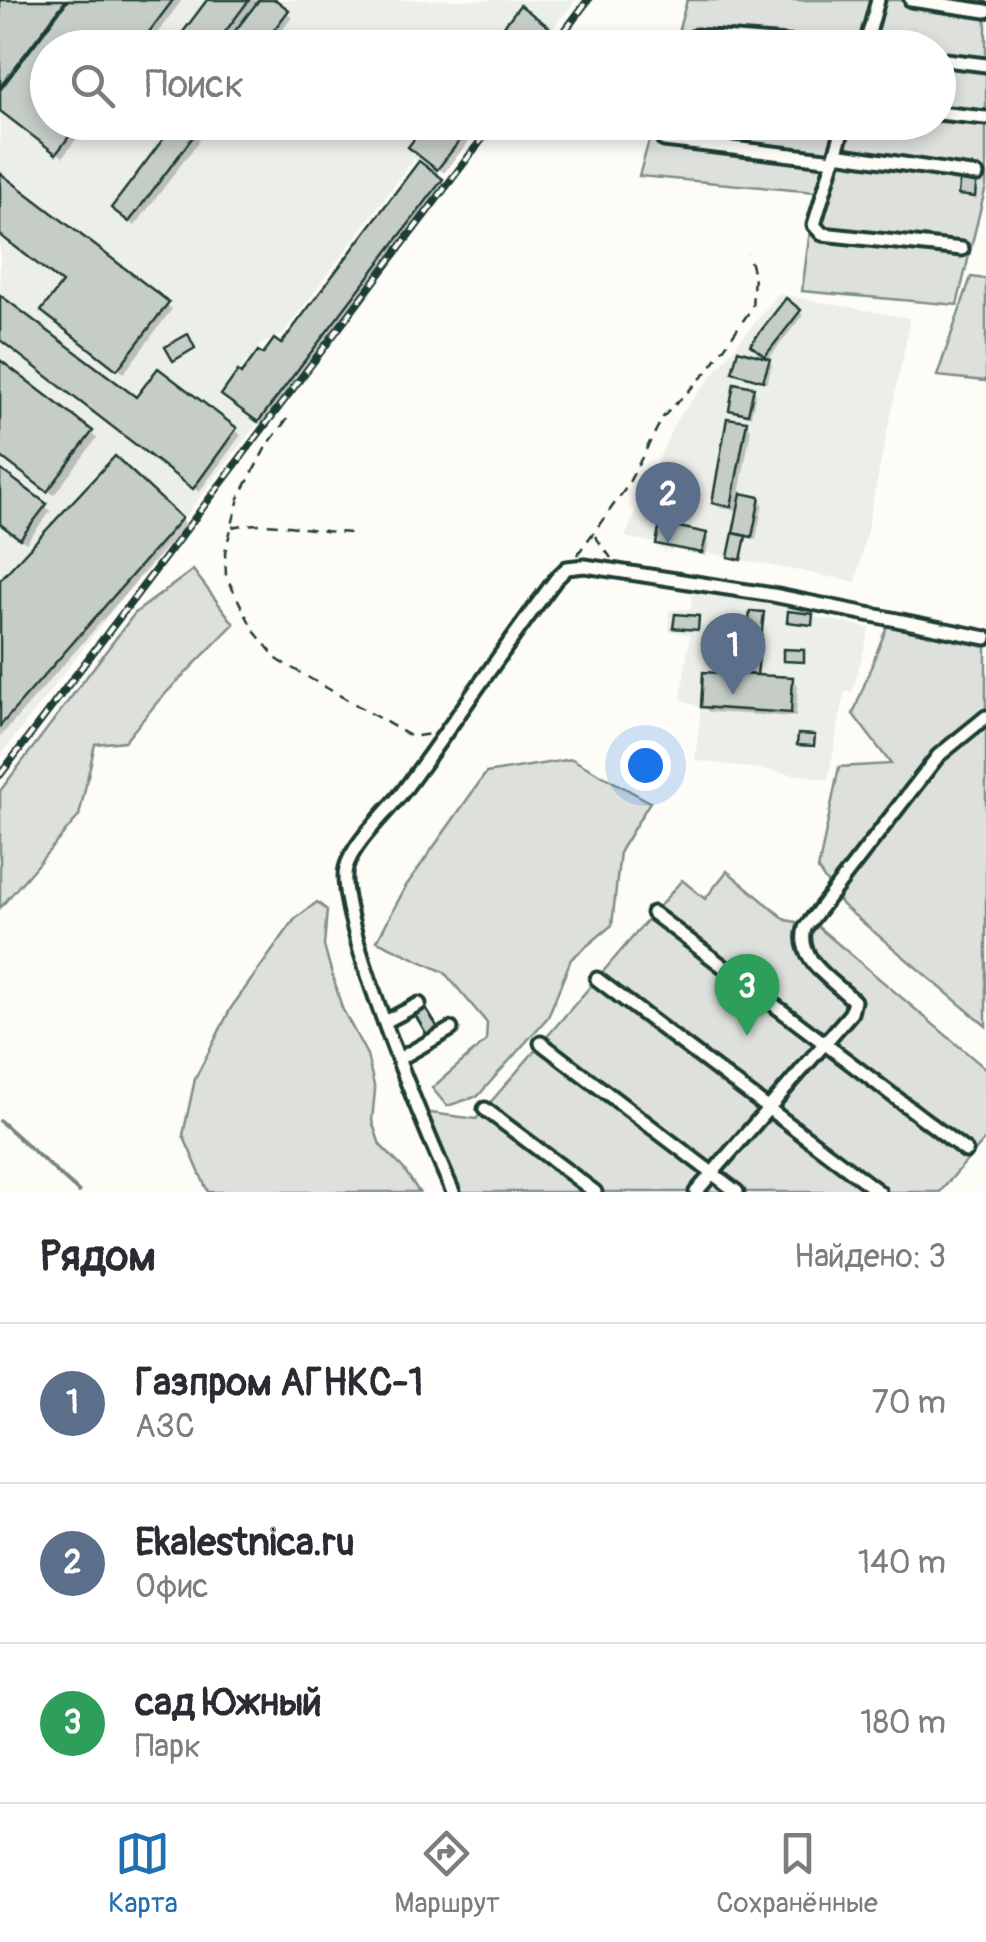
<!DOCTYPE html>
<html lang="ru">
<head>
<meta charset="utf-8">
<style>
	body { margin:0; font-family:Pangolin,sans-serif; background:#f7f7f7; color:#2b2b33 }
	.you { position:absolute; left:645px; top:765px; width:35px; height:35px; margin:-25px; border:8px solid #fff; border-radius:50%; background:#1a73e8; box-shadow:0 0 0 15px #1a73e833 }
	.badge { display:grid; place-items:center; width:65px; height:65px; border-radius:50%; background:#1f6fb2; color:#fff; font-size:32px; font-weight:700 }
	.pin { position:absolute; translate:-50% -82px; filter:drop-shadow(0 2px 5px #0008) }
	.pin::after { content:''; position:absolute; top:52px; width:35px; height:30px; background:inherit; clip-path:polygon(0 0,100% 0,50% 100%) }
	.list { margin:0; padding:0; list-style:none }
	h2 { display:flex; justify-content:space-between; align-items:center; height:130px; margin:0; padding:0 40px; font-size:42px }
	h2 small { font-size:32px; font-weight:400; color:#7c7c81 }
	.list li { display:grid; grid-template-columns:65px 1fr auto; gap:30px; align-items:center; box-sizing:border-box; height:160px; padding:0 40px; border-top:2px solid #e1e1e2 }
	.list b { display:block; font-size:38px; white-space:nowrap }
	.list p { margin:0; font-size:32px; white-space:nowrap; color:#7c7c81 }
	.list em { font-size:32px; font-style:normal; color:#7c7c81 }
	.icon { flex:none; width:55px; height:55px; fill:none; stroke:currentColor; stroke-width:2; stroke-linecap:round; stroke-linejoin:round }
	.map { position:relative; flex:none; width:986px; height:1192px; overflow:hidden }
	.search { position:absolute; background:#fff; box-shadow:0 5px 15px #0003; left:30px; right:30px; top:30px; height:110px; display:flex; align-items:center; gap:25px; box-sizing:border-box; padding:0 35px; border-radius:55px; color:#7c7c81; font-size:38px }
	.sheet { height:610px; background:#fff }
	nav { display:flex; justify-content:space-around; align-items:center; box-sizing:border-box; height:140px; border-top:2px solid #e1e1e2; background:#fff; font-size:28px; color:#7c7c81 }
	nav a { display:grid; justify-items:center; gap:5px }
	nav .on { color:#1f6fb2 }
	.map>svg:first-child { display:block }
</style>
</head>
<body>
<div class="map">
<svg width="986" height="1192" viewBox="0 0 986 1192">
	<rect width="100%" height="100%" fill="#fdfcf7"/>
	<filter id="ink" filterUnits="userSpaceOnUse"><feTurbulence type="fractalNoise" baseFrequency=".01" numOctaves="2"/><feDisplacementMap in="SourceGraphic" scale="20" xChannelSelector="R" yChannelSelector="G"/><feConvolveMatrix kernelMatrix="1 2 1 2 8 2 1 2 1" color-interpolation-filters="sRGB"/></filter>
	<g filter="url(#ink)">
		<!-- built -->
		<g fill="#eceee9">
			<polygon points="0,0 576,0 537,47 48,48 48,122 477,123 437,172 414,159 282,335 262,344 220,393 258,422 0,756"/>
			<polygon points="778,294 908,318 909,327 856,582 625,537 676,420"/>
			<polygon points="692,587 814,610 814,617 870,628 852,692 845,692 828,779 695,760 701,708 681,699 690,635 669,631 669,610 691,609"/>
		</g>
		<!-- green -->
		<g fill="#dde0db" stroke="#7e8e88" stroke-width="2.5">
			<polygon points="687,0 986,0 986,186 957,305 802,291 815,192 639,176 654,123 938,122 938,48 674,47"/>
			<polygon points="971,277 986,279 986,381 937,376"/>
			<polygon points="193,570 234,624 160,699 125,741 95,744 79,816 0,908 0,791 135,613"/>
			<polygon points="887,626 986,647 986,1026 842,905 818,870 839,767 891,764 853,714"/>
			<polygon points="572,759 650,802 620,851 612,925 571,959 548,1017 478,1096 447,1106 432,1088 486,1041 487,1023 444,972 377,941 406,886 486,773"/>
			<polygon points="727,871 786,920 817,926 986,1069 986,1138 940,1192 460,1192 426,1120 431,1113 476,1119 682,880 705,899"/>
			<polygon points="317,902 327,910 324,946 342,1008 367,1055 375,1090 372,1121 380,1145 403,1168 419,1192 208,1192 183,1135 195,1079 231,1008 295,919"/>
		</g>
		<!-- shadow -->
		<g fill="#0003">
			<polygon points="0,0 182,0 146,48 48,48 48,122 89,122 63,157 0,109 0,94 4,89 0,86"/>
			<polygon points="210,0 272,0 292,17 269,48 174,47"/>
			<polygon points="521,8 553,34 542,48 490,48"/>
			<polygon points="179,122 213,122 135,226 119,214"/>
			<polygon points="431,122 484,122 444,173 417,152"/>
			<polygon points="0,177 172,309 124,373 49,316 65,283 0,234"/>
			<polygon points="441,181 446,186 264,426 230,400 242,377 282,348"/>
			<polygon points="0,298 137,400 235,430 241,435 199,492 0,339"/>
			<polygon points="787,302 803,315 769,358 753,344"/>
			<polygon points="769,361 772,365 767,383 735,371"/>
			<polygon points="0,363 97,438 54,495 0,455"/>
			<polygon points="752,389 756,393 751,416 735,413 732,410"/>
			<polygon points="745,424 751,429 739,495 763,503 756,539 747,538 742,560 731,556 740,511 720,508 714,502"/>
			<polygon points="115,460 186,525 0,737 0,584"/>
			<polygon points="0,471 51,511 26,543 0,523"/>
			<polygon points="705,535 709,539 706,556 662,547 658,543"/>
			<polygon points="763,615 756,678 792,680 798,685 796,717 709,712 703,706 750,677 746,673"/>
		</g>
		<g fill="none" stroke-linecap="round" stroke-linejoin="round">
			<!-- stream -->
			<polyline stroke="#75877f" stroke-width="4" points="0,1121 79,1192"/>
		</g>
		<!-- building -->
		<g fill="#c6cdc7" stroke="#1f3d34" stroke-width="2.5">
			<polygon points="0,0 66,0 0,87"/>
			<polygon points="68,0 173,0 137,48 48,48 48,122 80,122 56,154 0,111 0,90"/>
			<polygon points="207,0 249,0 213,48 171,48"/>
			<polygon points="259,0 276,0 289,10 260,48 222,48"/>
			<polygon points="520,5 549,27 533,48 487,48"/>
			<polygon points="176,122 204,122 129,222 111,208"/>
			<polygon points="428,122 474,122 437,170 408,147"/>
			<polygon points="419,161 443,179 258,422 221,395 238,371 241,374 258,351 263,354 274,339 281,344"/>
			<polygon points="0,173 169,302 117,370 41,311 62,283 0,235"/>
			<polygon points="960,174 977,175 975,197 958,195"/>
			<polygon points="0,295 136,397 158,368 237,428 193,489 0,340"/>
			<polygon points="786,298 801,310 765,356 750,345"/>
			<polygon points="188,334 195,348 173,361 165,347"/>
			<polygon points="738,350 770,359 763,381 732,372"/>
			<polygon points="0,360 93,431 47,492 0,456"/>
			<polygon points="734,383 754,387 748,414 729,410"/>
			<polygon points="727,418 747,421 731,507 712,503"/>
			<polygon points="115,456 182,518 0,726 0,580"/>
			<polygon points="0,469 47,504 20,539 0,524"/>
			<polygon points="741,493 760,497 752,537 733,533"/>
			<polygon points="660,523 707,533 702,553 656,544"/>
			<polygon points="733,533 746,536 741,560 728,557"/>
			<polygon points="750,611 764,612 757,675 744,674"/>
			<polygon points="788,611 813,614 812,625 787,622"/>
			<polygon points="675,614 699,616 698,630 673,628"/>
			<polygon points="783,649 804,650 804,662 783,661"/>
			<polygon points="703,672 793,677 791,713 701,707"/>
			<polygon points="798,734 815,735 814,746 797,745"/>
			<polygon points="425,1007 438,1028 427,1035 414,1013"/>
		</g>
		<g fill="none" stroke-linecap="round" stroke-linejoin="round">
			<!-- minor casing -->
			<g stroke="#1f3d34" stroke-width="19">
				<g id="minor">
					<polyline points="911,0 986,11"/>
					<polyline points="696,36 853,48"/>
					<polyline points="865,48 878,0"/>
					<polyline points="938,59 986,65"/>
					<polyline points="938,113 986,118"/>
					<polyline points="845,122 814,225 822,234 962,249"/>
					<polyline points="664,140 834,160"/>
					<polyline points="836,154 977,175"/>
					<polyline points="653,913 966,1151"/>
					<polyline points="597,979 879,1192"/>
					<polyline points="385,1022 419,1004"/>
					<polyline points="541,1043 737,1192"/>
					<polyline points="399,1059 451,1029"/>
					<polyline points="485,1109 595,1192"/>
					<path d="M453 1192C430 1141 334 913 346 868 353 842 389 811 405 789 456 720 504 647 556 579L567 568 585 566 773 595 986 638"/>
					<path d="M696 1192 851 1013 854 1001C833 980 796 960 805 928L938 756 986 717"/>
				</g>
			</g>
			<!-- path -->
			<g stroke="#1f3d34" stroke-width="2.5" stroke-dasharray="10 8" stroke-linecap="butt">
				<polyline points="287,419 266,447 239,498 225,552 226,576 254,631 278,660 412,737 430,734"/>
				<path d="M232 527C272 518 314 533 355 533"/>
				<polyline points="595,536 611,558"/>
				<polyline points="577,555 626,488 663,417 706,373 752,308 754,275 748,253"/>
			</g>
			<!-- minor -->
			<use href="#minor" stroke="#fdfcf7" stroke-width="11"/>
			<!-- rail casing -->
			<g stroke="#1f3d34" stroke-width="8">
				<g id="rail">
					<polyline points="552,48 588,0"/>
					<polyline points="0,775 495,122"/>
				</g>
			</g>
			<!-- rail -->
			<use href="#rail" stroke="#fdfcf7" stroke-width="4" stroke-dasharray="11" stroke-linecap="butt"/>
		</g>
	</g>
</svg>
<div class="you"></div>
<div class="pin badge" style="left:733px;top:695px;background:#5c6f8a">1</div>
<div class="pin badge" style="left:668px;top:544px;background:#5c6f8a">2</div>
<div class="pin badge" style="left:747px;top:1036px;background:#2e9e5b">3</div>
<div class="search"><svg class="icon" aria-label="search" viewBox="0 0 24 24"><circle cx="10" cy="10" r="6"/><path d="M15 15l6 6"/></svg>Поиск</div>
</div>
<section class="sheet">
<h2>Рядом<small>Найдено: 3</small></h2>
<ul class="list">
<li><span class="badge" style="background:#5c6f8a">1</span><div><b>Газпром АГНКС-1</b><p>АЗС</p></div><em>70 m</em></li>
<li><span class="badge" style="background:#5c6f8a">2</span><div><b>Ekalestnica.ru</b><p>Офис</p></div><em>140 m</em></li>
<li><span class="badge" style="background:#2e9e5b">3</span><div><b>сад Южный</b><p>Парк</p></div><em>180 m</em></li>
</ul>
</section>
<nav>
<a class="on"><svg class="icon" aria-label="map" viewBox="0 0 24 24"><path d="M3 6l6-2 6 2 6-2v14l-6 2-6-2-6 2zM9 4v14M15 6v14"/></svg>Карта</a>
<a><svg class="icon" aria-label="directions" viewBox="0 0 24 24"><path d="M12 3l9 9-9 9-9-9zM9 14v-3h6M13 9l2 2-2 2"/></svg>Маршрут</a>
<a><svg class="icon" aria-label="saved" viewBox="0 0 24 24"><path d="M7 4h10v16l-5-4-5 4z"/></svg>Сохранённые</a>
</nav>
</body>
</html>
